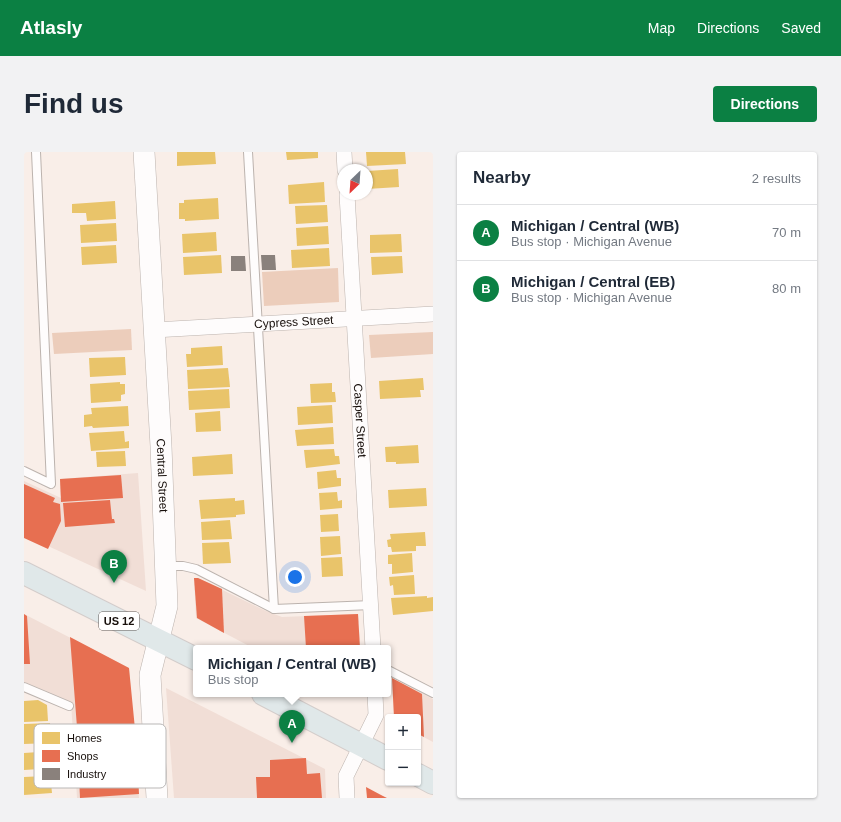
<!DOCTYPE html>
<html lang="en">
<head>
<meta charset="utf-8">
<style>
	body { margin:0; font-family:Arial,sans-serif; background:#f2f2f3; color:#1f2937 }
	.controls { position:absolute; right:12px; bottom:12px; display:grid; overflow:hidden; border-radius:4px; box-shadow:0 1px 3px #0004 }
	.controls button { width:36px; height:36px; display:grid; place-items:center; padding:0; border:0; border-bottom:1px solid #e0e1e3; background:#fff; color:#1f2937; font:20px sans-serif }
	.compass { position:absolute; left:313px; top:12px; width:36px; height:36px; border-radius:50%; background:#fff; box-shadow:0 1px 3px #0004; rotate:205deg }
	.you { position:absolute; left:271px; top:425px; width:14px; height:14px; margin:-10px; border:3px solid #fff; border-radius:50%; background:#1a73e8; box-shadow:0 0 0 6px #1a73e833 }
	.badge { display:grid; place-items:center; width:26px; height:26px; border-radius:50%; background:#0b8043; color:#fff; font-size:13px; font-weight:700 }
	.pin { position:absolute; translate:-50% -33px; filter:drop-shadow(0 1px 2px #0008) }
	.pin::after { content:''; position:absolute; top:21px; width:14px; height:12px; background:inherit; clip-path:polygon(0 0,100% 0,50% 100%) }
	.popup { position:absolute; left:169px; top:493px; width:198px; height:52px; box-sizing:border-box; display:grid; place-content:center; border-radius:4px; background:#fff; filter:drop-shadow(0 1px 3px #0005); font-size:13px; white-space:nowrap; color:#747a83 }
	.popup b { font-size:15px; color:#1f2937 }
	.popup::after { content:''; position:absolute; left:50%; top:100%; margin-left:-8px; border:8px solid transparent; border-top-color:#fff }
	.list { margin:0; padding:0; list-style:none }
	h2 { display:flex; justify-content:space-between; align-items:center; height:52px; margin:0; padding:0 16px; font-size:17px }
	h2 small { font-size:13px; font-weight:400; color:#747a83 }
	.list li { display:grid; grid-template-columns:26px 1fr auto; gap:12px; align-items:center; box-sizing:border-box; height:56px; padding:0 16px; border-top:1px solid #e0e1e3 }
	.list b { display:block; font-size:15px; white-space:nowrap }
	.list p { margin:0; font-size:13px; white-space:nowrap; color:#747a83 }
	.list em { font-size:13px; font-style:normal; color:#747a83 }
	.map { position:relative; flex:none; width:409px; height:646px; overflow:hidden; border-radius:4px }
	header { display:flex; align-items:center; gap:24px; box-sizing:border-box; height:56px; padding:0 20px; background:#0b8043; color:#fff }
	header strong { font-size:19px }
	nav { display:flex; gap:22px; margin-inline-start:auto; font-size:14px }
	.intro { display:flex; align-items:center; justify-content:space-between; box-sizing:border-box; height:96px; padding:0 24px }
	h1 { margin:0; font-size:28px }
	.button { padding:10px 18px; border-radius:4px; background:#0b8043; color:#fff; font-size:14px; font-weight:700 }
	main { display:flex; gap:24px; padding:0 24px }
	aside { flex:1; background:#fff; border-radius:4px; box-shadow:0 1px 3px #0004 }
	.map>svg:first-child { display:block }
</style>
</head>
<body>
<header>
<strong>Atlasly</strong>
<nav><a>Map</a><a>Directions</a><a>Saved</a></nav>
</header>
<div class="intro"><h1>Find us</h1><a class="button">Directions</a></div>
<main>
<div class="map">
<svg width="409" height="646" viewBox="0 0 409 646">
	<rect width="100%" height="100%" fill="#f9eee8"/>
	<!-- built -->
	<g fill="#f1ded6">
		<polygon points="114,321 122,439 0,383 0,329 37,346 36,327"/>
		<polygon points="170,426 174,426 242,459 258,465 334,462 336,496 229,496 172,466"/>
		<polygon points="0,462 105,516 115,646 53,646 47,550 0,530"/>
		<polygon points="368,526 409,547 409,590 394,582 394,565 370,565"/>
		<polygon points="142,536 301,617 302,646 150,646"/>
	</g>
	<!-- green -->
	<g fill="#eccdbb">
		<polygon points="314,116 315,150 240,154 238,120"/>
		<polygon points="107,177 108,198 30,202 28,181"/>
		<polygon points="409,180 409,202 347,206 345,183"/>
	</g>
	<!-- homes -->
	<g fill="#e9c46a">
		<polygon points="153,0 191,0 192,12 153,14"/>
		<polygon points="262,0 294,0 294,6 263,8"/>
		<polygon points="342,0 381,0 382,12 343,14"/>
		<polygon points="374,17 375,35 343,37 343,19"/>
		<polygon points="300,30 301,50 265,52 264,33"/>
		<polygon points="194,46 195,67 161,69 161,67 155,67 155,51 160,51 160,48"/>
		<polygon points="91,49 92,67 63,69 62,61 48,61 48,52"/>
		<polygon points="303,53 304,70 272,72 271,54"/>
		<polygon points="92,71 93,89 57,91 56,73"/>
		<polygon points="304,74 305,92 273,94 272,76"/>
		<polygon points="192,80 193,99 159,101 158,82"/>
		<polygon points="377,82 378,100 346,101 346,83"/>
		<polygon points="92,93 93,111 58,113 57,95"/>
		<polygon points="305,96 306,114 268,116 267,98"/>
		<polygon points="197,103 198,121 160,123 159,105"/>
		<polygon points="378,104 379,121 348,123 347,105"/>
		<polygon points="198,194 199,213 163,215 162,202 167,202 167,196"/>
		<polygon points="101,205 102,223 66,225 65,206"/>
		<polygon points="204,216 206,235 164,237 163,218"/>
		<polygon points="399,226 400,238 396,238 397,245 356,247 355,229"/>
		<polygon points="96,230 96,232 101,232 101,242 97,243 97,249 67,251 66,232"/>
		<polygon points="308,231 308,240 311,240 312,250 287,251 286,232"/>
		<polygon points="205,237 206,256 165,258 164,239"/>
		<polygon points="308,253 309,271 274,273 273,255"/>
		<polygon points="104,254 105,274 69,276 68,274 60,275 60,263 68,262 67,256"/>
		<polygon points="196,259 197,279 172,280 171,261"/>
		<polygon points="309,275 310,292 273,294 271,278"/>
		<polygon points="100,279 101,290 105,289 105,296 67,299 65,281"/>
		<polygon points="394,293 395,311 372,312 372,310 362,310 361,295"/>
		<polygon points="310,297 311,304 315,304 316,312 282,316 280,298"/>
		<polygon points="101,299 102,314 73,315 72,300"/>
		<polygon points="208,302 209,322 169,324 168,305"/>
		<polygon points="312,318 313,326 317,326 317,334 294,337 293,320"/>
		<polygon points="402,336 403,354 365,356 364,338"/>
		<polygon points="313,340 314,349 318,348 318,356 296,358 295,341"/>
		<polygon points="211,346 211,349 220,348 221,362 212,363 212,365 177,367 175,348"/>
		<polygon points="314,362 315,379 297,380 296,363"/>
		<polygon points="206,368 208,387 178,388 177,370"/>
		<polygon points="401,380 402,394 392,394 392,399 368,400 367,395 364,395 363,388 367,387 366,382"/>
		<polygon points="316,384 317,402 297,404 296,385"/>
		<polygon points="205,390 207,411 179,412 178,391"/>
		<polygon points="388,401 389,420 368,422 368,412 364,412 364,403"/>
		<polygon points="318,405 319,424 298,425 297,406"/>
		<polygon points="390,423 391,442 370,443 369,433 366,434 365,425"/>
		<polygon points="403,444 403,446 409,445 409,459 369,463 367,446"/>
		<polygon points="14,548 23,553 24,569 0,570 0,549"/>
		<polygon points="26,571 27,591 0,592 0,572"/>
		<polygon points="15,600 16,617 0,618 0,601"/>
		<polygon points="21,624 21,632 27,631 28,641 0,643 0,625"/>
	</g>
	<!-- shops -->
	<g fill="#e76f51">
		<polygon points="97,323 99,346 37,350 36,327"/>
		<polygon points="0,332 31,346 29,350 36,352 37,369 24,397 0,386"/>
		<polygon points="86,348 88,367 90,367 91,371 41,375 39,351"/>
		<polygon points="170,426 174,426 198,437 200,481 173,466"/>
		<polygon points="0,462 3,464 6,512 0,512"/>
		<polygon points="334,462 336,496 282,496 280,464"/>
		<polygon points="46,485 105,516 111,577 100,578 101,585 54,588"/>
		<polygon points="368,526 398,542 400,585 394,582 394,565 370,565"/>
		<polygon points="282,606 283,622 296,621 298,646 233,646 232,625 246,625 246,608"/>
		<polygon points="114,623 115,642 56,646 55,626"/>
		<polygon points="342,635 357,643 363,646 343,646"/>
	</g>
	<!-- industry -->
	<g fill="#8a817c">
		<polygon points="237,103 251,103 252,118 238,118"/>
		<polygon points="207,104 221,104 222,119 207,119"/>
		<polygon points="45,602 46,616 28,616 27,603"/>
		<polygon points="48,616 49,627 34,628 33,617"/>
	</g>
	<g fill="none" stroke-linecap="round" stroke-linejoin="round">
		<!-- lane casing -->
		<g stroke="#bcb3ae" stroke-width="10">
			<g id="lane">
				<polyline points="224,0 250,457"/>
				<polyline points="0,319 27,332 12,0"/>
				<polyline points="142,414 159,414 172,417 250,457 348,453"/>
				<polyline points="364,518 409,541"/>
				<polyline points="0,535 45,554"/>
			</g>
		</g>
		<!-- street casing -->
		<g stroke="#bcb3ae" stroke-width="16">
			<g id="street">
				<polyline points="320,0 321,18"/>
				<path id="s1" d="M323 42 349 496"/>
				<path id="s2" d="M130 178 409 162"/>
				<polyline points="323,646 322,624 352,563 351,542"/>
			</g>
		</g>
		<!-- secondary casing -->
		<g stroke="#bcb3ae" stroke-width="22">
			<g id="secondary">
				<path id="s3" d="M120 0 137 294 143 454 126 523 133 646"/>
			</g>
		</g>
		<!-- primary casing -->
		<g stroke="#d3cdcb" stroke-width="24">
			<g id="primary">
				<polyline points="0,421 172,507"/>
				<polyline points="239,542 364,607"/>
				<polyline points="394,623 409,631"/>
			</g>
		</g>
		<!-- lane -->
		<use href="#lane" stroke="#fefcfc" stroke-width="8"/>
		<!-- street -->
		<use href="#street" stroke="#fefcfc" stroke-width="15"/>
		<!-- secondary -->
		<use href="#secondary" stroke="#fefcfc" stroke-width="21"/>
		<!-- primary -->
		<use href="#primary" stroke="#e0e8e9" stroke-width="22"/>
	</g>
	<g text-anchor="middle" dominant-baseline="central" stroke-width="4" stroke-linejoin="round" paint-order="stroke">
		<!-- shield labels -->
		<rect fill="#fff" stroke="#5d5754" stroke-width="1" x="75" y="460" width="40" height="18" rx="3"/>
		<g font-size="11" font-weight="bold" fill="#170f0b">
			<text x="95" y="469">US 12</text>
		</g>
		<!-- street labels -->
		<g font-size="12" fill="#170f0b" stroke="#fff">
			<text stroke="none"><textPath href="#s2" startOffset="140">Cypress Street</textPath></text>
			<text stroke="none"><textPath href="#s1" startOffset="227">Casper Street</textPath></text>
			<text stroke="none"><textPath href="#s3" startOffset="324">Central Street</textPath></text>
		</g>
	</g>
	<!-- legend -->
	<rect x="10" y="572" width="132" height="64" rx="6" fill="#fff" stroke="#b9b7b6" stroke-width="1"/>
	<rect x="18" y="580" width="18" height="12" fill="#e9c46a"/>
	<rect x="18" y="598" width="18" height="12" fill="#e76f51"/>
	<rect x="18" y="616" width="18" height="12" fill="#8a817c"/>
	<g font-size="11" fill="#170f0b">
		<text x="43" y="590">Homes</text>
		<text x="43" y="608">Shops</text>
		<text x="43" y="626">Industry</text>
	</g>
</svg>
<div class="controls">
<button>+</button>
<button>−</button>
</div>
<svg class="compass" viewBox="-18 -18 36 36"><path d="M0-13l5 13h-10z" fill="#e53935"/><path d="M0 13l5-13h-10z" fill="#747a83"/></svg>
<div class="you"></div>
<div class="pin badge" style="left:268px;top:591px">A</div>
<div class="popup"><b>Michigan / Central (WB)</b>Bus stop</div>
<div class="pin badge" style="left:90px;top:431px">B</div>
</div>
<aside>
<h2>Nearby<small>2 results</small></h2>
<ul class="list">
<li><span class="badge">A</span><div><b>Michigan / Central (WB)</b><p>Bus stop · Michigan Avenue</p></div><em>70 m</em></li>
<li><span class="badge">B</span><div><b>Michigan / Central (EB)</b><p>Bus stop · Michigan Avenue</p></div><em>80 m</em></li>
</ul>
</aside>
</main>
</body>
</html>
